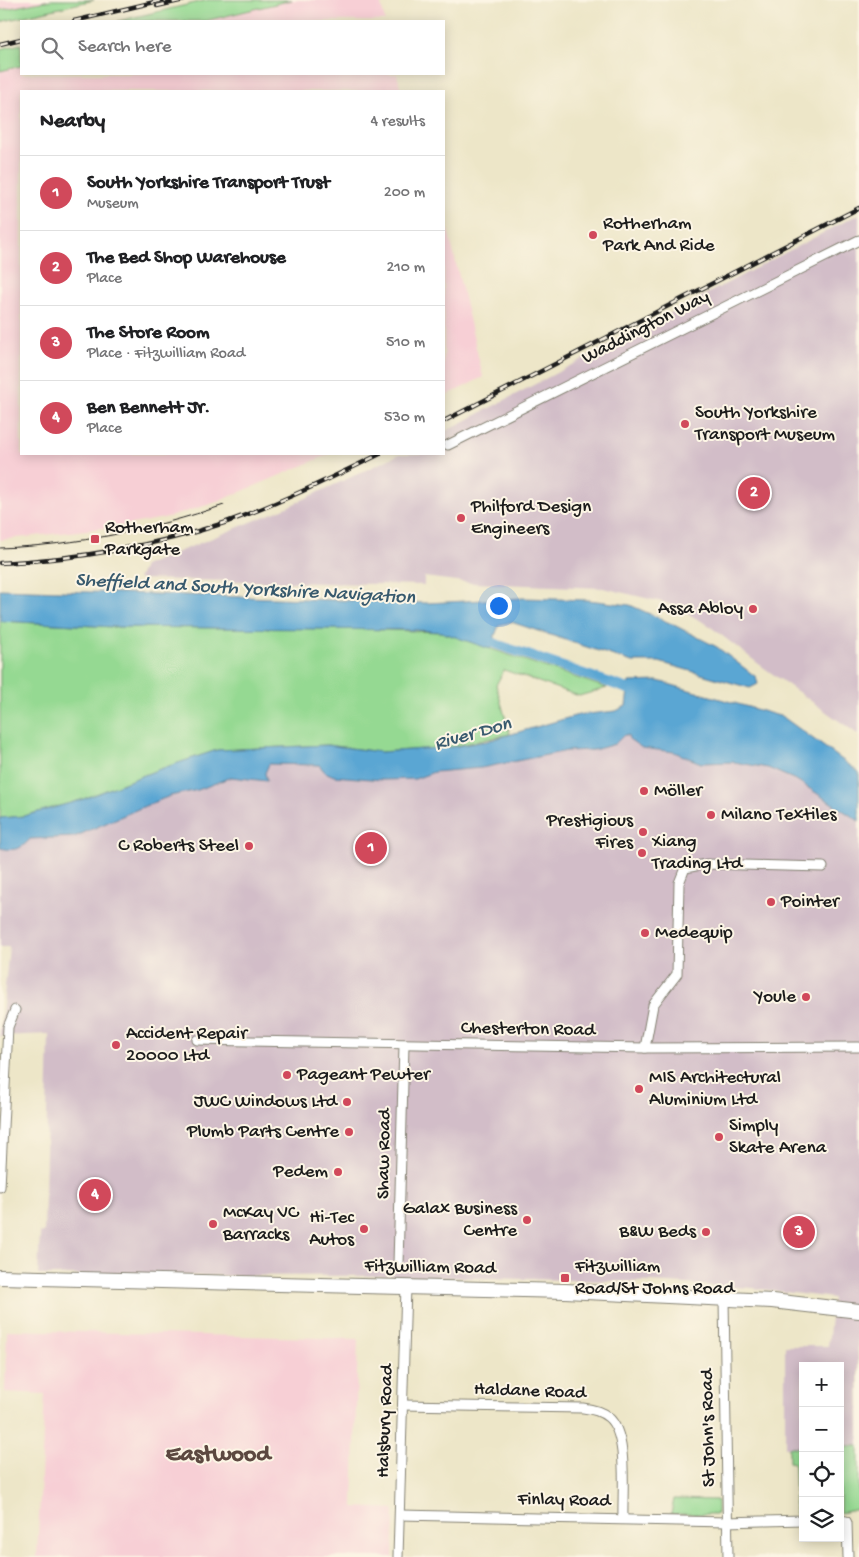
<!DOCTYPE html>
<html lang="en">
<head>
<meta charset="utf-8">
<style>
	body { margin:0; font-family:"Gochi Hand",sans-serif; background:#f2f2f2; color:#202124 }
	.controls { position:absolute; right:15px; bottom:15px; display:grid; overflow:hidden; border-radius:0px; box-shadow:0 2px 12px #0003 }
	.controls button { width:45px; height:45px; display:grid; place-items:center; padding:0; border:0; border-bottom:1px solid #e0e0e0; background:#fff; color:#202124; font:25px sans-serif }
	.you { position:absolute; left:498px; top:605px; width:18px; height:18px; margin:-12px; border:4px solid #fff; border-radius:50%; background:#1a73e8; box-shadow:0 0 0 8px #1a73e833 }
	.badge { display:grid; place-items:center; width:32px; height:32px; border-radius:50%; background:#d1495b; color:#fff; font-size:16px; font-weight:700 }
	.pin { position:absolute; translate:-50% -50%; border:2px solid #fff; box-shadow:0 1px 5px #0006 }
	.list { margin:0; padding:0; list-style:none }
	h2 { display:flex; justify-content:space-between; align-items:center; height:65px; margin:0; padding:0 20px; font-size:21px }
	h2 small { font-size:16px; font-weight:400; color:#757577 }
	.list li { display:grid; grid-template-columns:32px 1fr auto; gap:15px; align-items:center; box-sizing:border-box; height:75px; padding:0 20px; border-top:1px solid #e0e0e0 }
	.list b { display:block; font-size:19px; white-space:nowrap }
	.list p { margin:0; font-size:16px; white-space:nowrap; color:#757577 }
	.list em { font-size:16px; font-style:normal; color:#757577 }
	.icon { flex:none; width:28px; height:28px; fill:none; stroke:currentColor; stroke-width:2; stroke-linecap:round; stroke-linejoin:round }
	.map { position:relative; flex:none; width:859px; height:1557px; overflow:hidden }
	.search { position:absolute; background:#fff; box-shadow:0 2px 12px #0003; left:20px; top:20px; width:425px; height:55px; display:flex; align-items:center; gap:12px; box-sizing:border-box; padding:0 18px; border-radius:0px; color:#757577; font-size:19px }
	.panel { position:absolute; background:#fff; box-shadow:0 2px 12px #0003; left:20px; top:90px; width:425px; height:365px; border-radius:0px }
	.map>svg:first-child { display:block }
</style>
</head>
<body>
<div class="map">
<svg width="859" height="1557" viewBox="0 0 859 1557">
	<rect width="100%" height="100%" fill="#fcf5e5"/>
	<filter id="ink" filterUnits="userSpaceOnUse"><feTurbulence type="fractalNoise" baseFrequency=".02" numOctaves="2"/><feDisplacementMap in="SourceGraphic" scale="10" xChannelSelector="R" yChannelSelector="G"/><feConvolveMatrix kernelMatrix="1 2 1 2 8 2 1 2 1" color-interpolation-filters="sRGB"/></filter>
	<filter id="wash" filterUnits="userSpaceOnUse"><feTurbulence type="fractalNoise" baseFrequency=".0096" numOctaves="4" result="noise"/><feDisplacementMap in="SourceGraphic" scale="20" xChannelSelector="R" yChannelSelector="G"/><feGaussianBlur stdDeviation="1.12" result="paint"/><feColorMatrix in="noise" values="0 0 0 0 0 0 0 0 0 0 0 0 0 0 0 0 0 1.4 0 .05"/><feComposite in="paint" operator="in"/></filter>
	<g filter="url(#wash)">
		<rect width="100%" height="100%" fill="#ede6c8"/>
		<!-- built -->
		<g fill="#f7cfd5">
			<polygon points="0,0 51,0 0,10"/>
			<polygon points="292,0 380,0 385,21 205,21"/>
			<polygon points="21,66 21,74 397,74 401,91 21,91 21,454 330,454 217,502 169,517 121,526 0,540 0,71"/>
			<polygon points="444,213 483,377 444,397"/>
			<polygon points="7,1330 358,1339 353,1507 394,1509 393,1557 37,1557 45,1394 5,1392"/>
		</g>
		<!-- industrial -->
		<g fill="#d2bdc8">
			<polygon points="859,214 859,735 760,665 707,624 667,603 603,588 472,583 424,577 424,585 138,579 144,566 285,508 400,454 444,454 444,432"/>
			<polygon points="623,735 628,735 642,748 674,752 701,763 734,762 768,768 798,781 859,821 859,1301 857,1301 859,1446 840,1446 840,1366 803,1366 803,1447 785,1447 785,1346 828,1346 833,1298 753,1288 651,1282 403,1276 38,1275 40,1233 44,1233 49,1034 0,1036 9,947 0,947 0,848 10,850 30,839 74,837 145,806 170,796 198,790 231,777 266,781 265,773 269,764 319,765 353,778 383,780 415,779 434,772 481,768 567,751 594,750 615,744"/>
		</g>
		<!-- green -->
		<g fill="#95d992" stroke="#587a57">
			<polygon points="51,0 94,0 0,22 0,10"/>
			<polygon points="208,0 292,0 205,21 118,21"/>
			<polygon points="21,44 21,66 0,71 0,49"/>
			<polygon points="0,621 114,627 359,629 441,632 607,688 579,696 504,670 496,685 510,734 451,747 381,752 327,745 217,750 157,770 81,800 24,816 0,818"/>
			<polygon points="840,1446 859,1446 859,1509 840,1513"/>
			<polygon points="789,1447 803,1447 803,1514 795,1514 794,1463 789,1462"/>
			<polygon points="674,1499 717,1500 717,1514 671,1514"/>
		</g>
		<!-- water -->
		<g fill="#5aa6d3" stroke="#3b6178">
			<polygon points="0,589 427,603 523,598 588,600 630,605 672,624 717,647 756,677 758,684 750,688 659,662 632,662 511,622 499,625 490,649 441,632 416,630 114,627 0,621"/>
			<path d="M658 681 783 717 859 772V821L798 781 768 768 734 762 701 763 674 752 642 748 629 739 628 735H624L615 744 594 750 567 751 481 768 434 772 415 779 383 780 334 776 325 772 319 765 269 764 265 773 267 781 231 777 198 790 170 796 145 806 74 837 30 839C21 850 13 851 0 848V818L24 816 81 800 157 770 217 750 327 745 381 752 451 747 487 741 578 715 616 711 626 706 629 682Z"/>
		</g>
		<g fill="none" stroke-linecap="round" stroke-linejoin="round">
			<!-- canal -->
			<polyline stroke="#5aa6d3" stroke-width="10" points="481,639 640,693"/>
		</g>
	</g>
	<g filter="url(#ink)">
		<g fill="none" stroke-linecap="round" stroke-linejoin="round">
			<!-- street casing -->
			<g stroke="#848172" stroke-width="11">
				<g id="street">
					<polyline points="448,445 859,240"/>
					<polyline points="197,1040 645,1048 859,1047"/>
					<polyline points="645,1048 653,1005 677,974 679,883 685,868 707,864 823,867"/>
					<polyline points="0,1187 8,1027 15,1010"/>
					<polyline points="398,1264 404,1045"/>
					<polyline points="724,1298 728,1557"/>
					<path d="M403 1405 583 1408C592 1409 601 1411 608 1417 629 1434 622 1493 623 1518"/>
					<polyline points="400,1515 727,1522 803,1520"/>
					<polyline points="840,1520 846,1521 847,1523 848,1557"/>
					<polyline points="398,1557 406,1286"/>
				</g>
			</g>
			<!-- primary casing -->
			<g stroke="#848172" stroke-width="16">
				<polyline id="primary" points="0,1277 565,1291 772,1301 859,1311"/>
			</g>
			<!-- street -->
			<use href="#street" stroke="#fff" stroke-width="9"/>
			<!-- primary -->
			<use href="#primary" stroke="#fff" stroke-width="14"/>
			<!-- tram -->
			<path stroke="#1c1c1c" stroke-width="1" d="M0 548C78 545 150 530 224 505"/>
			<!-- rail casing -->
			<g stroke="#1c1c1c" stroke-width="4.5">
				<g id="rail">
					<polyline points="157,6 184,0"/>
					<polyline points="74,21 163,0"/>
					<polyline points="0,44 21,39"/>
					<polyline points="444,421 859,208"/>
					<path d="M0 563C76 559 152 547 224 523 278 504 329 479 380 454"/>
				</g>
			</g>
			<!-- rail -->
			<use href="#rail" stroke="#fcf5e5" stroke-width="2.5" stroke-dasharray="8" stroke-linecap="butt"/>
		</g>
	</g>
	<!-- markers -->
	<g fill="#d1495b" stroke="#fcf5e5" stroke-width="2">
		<circle cx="593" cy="235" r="5"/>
		<circle cx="685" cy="424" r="5"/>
		<circle cx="461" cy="518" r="5"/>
		<rect x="90" y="534" width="10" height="10" rx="2.5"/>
		<circle cx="753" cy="609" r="5"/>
		<circle cx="644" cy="791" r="5"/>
		<circle cx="711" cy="815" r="5"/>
		<circle cx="643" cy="832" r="5"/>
		<circle cx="249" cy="846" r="5"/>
		<circle cx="642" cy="853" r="5"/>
		<circle cx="771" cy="902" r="5"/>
		<circle cx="645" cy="933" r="5"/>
		<circle cx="806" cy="997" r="5"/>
		<circle cx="116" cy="1045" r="5"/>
		<circle cx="287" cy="1075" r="5"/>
		<circle cx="639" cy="1089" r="5"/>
		<circle cx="347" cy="1102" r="5"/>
		<circle cx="349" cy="1132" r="5"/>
		<circle cx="719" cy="1137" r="5"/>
		<circle cx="338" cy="1172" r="5"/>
		<circle cx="527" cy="1220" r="5"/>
		<circle cx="213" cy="1224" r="5"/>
		<circle cx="364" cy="1229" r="5"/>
		<circle cx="706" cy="1232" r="5"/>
		<rect x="560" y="1273" width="10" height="10" rx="2.5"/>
	</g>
	<g text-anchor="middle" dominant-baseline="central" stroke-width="4" stroke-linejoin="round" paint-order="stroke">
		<!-- poi labels -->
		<g font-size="19" fill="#1c1c1c" stroke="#fcf5e5" text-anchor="start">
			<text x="603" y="224">Rotherham<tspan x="603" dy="22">Park And Ride</tspan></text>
			<text x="695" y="413">South Yorkshire<tspan x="695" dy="22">Transport Museum</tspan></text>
			<text x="471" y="507">Philford Design<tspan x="471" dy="22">Engineers</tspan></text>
			<text x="105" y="528">Rotherham<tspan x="105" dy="22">Parkgate</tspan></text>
			<text x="743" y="609" text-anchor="end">Assa Abloy</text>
			<text x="654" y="791">Möller</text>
			<text x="721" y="815">Milano Textiles</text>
			<text x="633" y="821" text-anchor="end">Prestigious<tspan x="633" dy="22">Fires</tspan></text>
			<text x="652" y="842">Xiang<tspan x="652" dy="22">Trading Ltd</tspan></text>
			<text x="239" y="846" text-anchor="end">C Roberts Steel</text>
			<text x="781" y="902">Pointer</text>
			<text x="655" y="933">Medequip</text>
			<text x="796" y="997" text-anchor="end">Youle</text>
			<text x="126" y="1034">Accident Repair<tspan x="126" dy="22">20000 Ltd</tspan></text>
			<text x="297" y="1075">Pageant Pewter</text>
			<text x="649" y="1078">MIS Architectural<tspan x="649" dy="22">Aluminium Ltd</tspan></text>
			<text x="337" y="1102" text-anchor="end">JWC Windows Ltd</text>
			<text x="729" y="1126">Simply<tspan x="729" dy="22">Skate Arena</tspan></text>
			<text x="339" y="1132" text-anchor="end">Plumb Parts Centre</text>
			<text x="328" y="1172" text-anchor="end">Pedem</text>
			<text x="517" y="1209" text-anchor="end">Galax Business<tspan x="517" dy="22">Centre</tspan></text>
			<text x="223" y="1213">McKay VC<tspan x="223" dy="22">Barracks</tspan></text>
			<text x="354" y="1218" text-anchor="end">Hi-Tec<tspan x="354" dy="22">Autos</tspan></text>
			<text x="696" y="1232" text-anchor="end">B&amp;W Beds</text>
			<text x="575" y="1267">Fitzwilliam<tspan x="575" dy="22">Road/St Johns Road</tspan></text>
		</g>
		<!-- street labels -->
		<g font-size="19" fill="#1c1c1c" stroke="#fcf5e5">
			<text transform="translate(646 328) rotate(-27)">Waddington Way</text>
			<text transform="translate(528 1030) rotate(1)">Chesterton Road</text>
			<text transform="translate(385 1154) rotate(-89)">Shaw Road</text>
			<text transform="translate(430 1268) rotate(1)">Fitzwilliam Road</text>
			<text transform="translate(530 1392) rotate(2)">Haldane Road</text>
			<text transform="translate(386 1421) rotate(-88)">Halsbury Road</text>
			<text transform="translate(709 1428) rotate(-91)">St John's Road</text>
			<text transform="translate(564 1501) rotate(1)">Finlay Road</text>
		</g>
		<!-- water labels -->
		<g font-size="20" font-style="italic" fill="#385a6e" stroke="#fcf5e5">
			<text transform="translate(245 590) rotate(3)">Sheffield and South Yorkshire Navigation</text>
			<text transform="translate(473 735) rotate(-16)">River Don</text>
		</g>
		<!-- district labels -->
		<g font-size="24" font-weight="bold" fill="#5c4840" stroke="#fcf5e5">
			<text x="218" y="1455">Eastwood</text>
		</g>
	</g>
</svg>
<div class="controls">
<button>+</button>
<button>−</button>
<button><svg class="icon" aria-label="locate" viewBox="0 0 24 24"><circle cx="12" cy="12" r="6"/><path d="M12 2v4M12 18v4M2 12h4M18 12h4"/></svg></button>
<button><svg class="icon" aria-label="layers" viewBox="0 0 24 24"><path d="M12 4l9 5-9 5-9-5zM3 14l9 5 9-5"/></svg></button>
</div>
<div class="you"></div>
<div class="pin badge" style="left:371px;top:848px">1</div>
<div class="pin badge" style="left:754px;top:493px">2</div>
<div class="pin badge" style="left:799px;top:1232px">3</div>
<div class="pin badge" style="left:95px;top:1195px">4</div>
<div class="search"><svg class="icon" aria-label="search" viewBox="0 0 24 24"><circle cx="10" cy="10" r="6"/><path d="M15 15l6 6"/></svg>Search here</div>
<section class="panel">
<h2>Nearby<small>4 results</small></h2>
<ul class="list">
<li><span class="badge">1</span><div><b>South Yorkshire Transport Trust</b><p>Museum</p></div><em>200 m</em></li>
<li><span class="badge">2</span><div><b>The Bed Shop Warehouse</b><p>Place</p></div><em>210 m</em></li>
<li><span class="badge">3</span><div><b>The Store Room</b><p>Place · Fitzwilliam Road</p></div><em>510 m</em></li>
<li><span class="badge">4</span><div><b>Ben Bennett Jr.</b><p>Place</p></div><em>530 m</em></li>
</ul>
</section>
</div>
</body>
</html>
